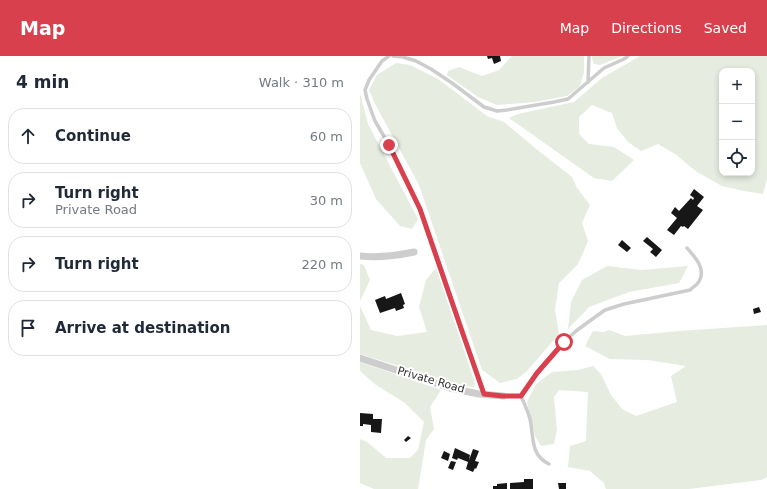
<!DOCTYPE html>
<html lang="en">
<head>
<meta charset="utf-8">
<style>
	body { margin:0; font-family:"DejaVu Sans",sans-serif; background:#f2f2f3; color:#1f2937 }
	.controls { position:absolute; right:12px; top:12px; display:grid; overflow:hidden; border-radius:8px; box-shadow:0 2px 6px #0003 }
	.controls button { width:36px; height:36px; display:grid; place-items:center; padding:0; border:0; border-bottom:1px solid #e0e1e3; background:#fff; color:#1f2937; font:20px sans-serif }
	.stop { position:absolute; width:12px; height:12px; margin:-9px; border:3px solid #d9404d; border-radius:50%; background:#fff }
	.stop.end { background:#d9404d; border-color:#fff; box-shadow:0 1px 4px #0008 }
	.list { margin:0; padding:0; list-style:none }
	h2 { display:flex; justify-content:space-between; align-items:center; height:52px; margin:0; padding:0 16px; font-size:17px }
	h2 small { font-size:13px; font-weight:400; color:#747a83 }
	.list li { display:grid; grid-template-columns:26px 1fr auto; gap:12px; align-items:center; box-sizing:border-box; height:56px; margin:0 8px 8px; padding:0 8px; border:1px solid #e0e1e3; border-radius:16px }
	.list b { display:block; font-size:15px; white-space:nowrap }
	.list p { margin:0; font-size:13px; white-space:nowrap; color:#747a83 }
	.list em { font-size:13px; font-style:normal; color:#747a83 }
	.icon { flex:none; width:22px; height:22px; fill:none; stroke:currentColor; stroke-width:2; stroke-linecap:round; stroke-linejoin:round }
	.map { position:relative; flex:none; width:407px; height:433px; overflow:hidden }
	header { display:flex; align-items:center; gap:24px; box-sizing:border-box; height:56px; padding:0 20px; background:#d9404d; color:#fff }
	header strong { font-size:19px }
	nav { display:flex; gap:22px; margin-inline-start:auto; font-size:14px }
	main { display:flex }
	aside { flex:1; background:#fff }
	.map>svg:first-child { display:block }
</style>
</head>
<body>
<header>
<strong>Map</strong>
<nav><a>Map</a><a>Directions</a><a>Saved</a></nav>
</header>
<main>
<aside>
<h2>4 min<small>Walk · 310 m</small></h2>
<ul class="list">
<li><svg class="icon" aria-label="ahead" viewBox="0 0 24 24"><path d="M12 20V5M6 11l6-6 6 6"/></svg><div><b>Continue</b></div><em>60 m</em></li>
<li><svg class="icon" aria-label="right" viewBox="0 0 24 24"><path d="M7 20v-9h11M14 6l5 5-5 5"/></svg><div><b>Turn right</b><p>Private Road</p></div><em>30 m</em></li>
<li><svg class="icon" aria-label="right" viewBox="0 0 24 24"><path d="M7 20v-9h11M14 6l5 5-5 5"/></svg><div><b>Turn right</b></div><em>220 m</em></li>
<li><svg class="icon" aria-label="arrive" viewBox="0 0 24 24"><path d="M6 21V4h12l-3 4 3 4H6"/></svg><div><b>Arrive at destination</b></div></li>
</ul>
</aside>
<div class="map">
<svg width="407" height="433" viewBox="0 0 407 433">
	<rect width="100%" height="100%" fill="#fff"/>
	<!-- green -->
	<g fill="#e6ecdf" fill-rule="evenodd">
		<polygon points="152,0 224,0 224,16 220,30 207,40 175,46 137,49 118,41 87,19 88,15 99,11 122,20 139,14"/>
		<polygon points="232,0 262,0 240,9 234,8 232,3"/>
		<path d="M280 0H407V123L403 138 384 135 362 130 337 116 315 98 298 88 281 95 268 86 257 72 252 57 232 49 219 61V78L229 88 254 91 274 104 252 125 234 122 149 62 158 58 214 46 242 22ZM362 15H392V117H362Z"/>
		<polygon points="36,7 50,9 78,23 127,60 144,66 175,92 212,121 217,132 230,149 222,167 228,185 226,190 218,208 199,227 195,254 199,278 166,316 157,323 140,327 122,314 59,129 14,46 9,34 17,19"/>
		<polygon points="0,37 8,68 58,163 52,173 40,170 16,143 0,107"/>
		<polygon points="0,208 4,209 10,224 0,245"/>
		<polygon points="247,210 282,214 328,210 319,227 269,236 229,251 208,273 211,246 222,224"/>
		<polygon points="76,212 115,327 114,331 103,330 0,298 0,250 11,274 37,280 67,276 59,251 66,224"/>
		<polygon points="407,269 407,421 401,424 329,433 246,433 244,427 230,415 208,411 210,390 226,385 228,336 199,334 194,341 197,374 194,388 181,390 175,380 167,346 176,328 192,316 218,314 233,310 241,318 251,339 262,353 276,360 317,346 311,320 326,310 288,304 250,303 225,290 233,275 244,276 249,274 265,280 319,275"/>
		<polygon points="0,306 81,334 70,351 74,373 66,384 58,433 14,433 0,427 0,383 7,386 26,402 50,402 58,394 64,366 45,347 16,329 0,315"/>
	</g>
	<!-- building -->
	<g fill="#171717">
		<polygon points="127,0 140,0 141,5 134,8 132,2 128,3"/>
		<polygon points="334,133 344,141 337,150 343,154 328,173 324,170 323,171 321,170 314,179 307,174 317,162 311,157 315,151 319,155 331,142 333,144 334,142 330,139"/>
		<polygon points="287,181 302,194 296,201 290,196 293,193 283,185"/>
		<polygon points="262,184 271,192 267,196 258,189"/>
		<polygon points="41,237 45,248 43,249 44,252 36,255 35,252 20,257 15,244 25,240 26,243"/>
		<polygon points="399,251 401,256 394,258 393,253"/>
		<polygon points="0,357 13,358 13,363 22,363 21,377 11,376 11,369 3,368 3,370 0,370"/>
		<polygon points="48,380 51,382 46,386 44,384"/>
		<polygon points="95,392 110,399 109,404 113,393 119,395 115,405 119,406 116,413 115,412 113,416 106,413 108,406 98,402 97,404 92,402"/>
		<polygon points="84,395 90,398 88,405 81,402"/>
		<polygon points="91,405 96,406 93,414 88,412"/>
		<polygon points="164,423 173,423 173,433 150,433 150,427 164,426"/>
		<polygon points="147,427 147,433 133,433 133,430 137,430 137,428"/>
		<polygon points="198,427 206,427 206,433 199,433"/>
	</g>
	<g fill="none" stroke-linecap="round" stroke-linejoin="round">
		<!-- lane -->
		<g stroke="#cdcdcd" stroke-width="3.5">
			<polyline points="29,0 22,5 9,24 5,34 7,43 15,65 29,89 60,153 103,278 124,338"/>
			<polyline points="33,0 43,1 56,5 71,13 92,27 124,51 137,55 147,54 194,46 208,43 244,12 264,3 268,0"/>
			<polyline points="228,26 229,0"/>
			<path d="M143 340H161L177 317 204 286 216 275 231 264 245 254 264 248 330 234C332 232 335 230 337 228 348 215 336 202 327 192"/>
			<path d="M161 340C164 347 168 355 170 363 174 381 170 399 189 408"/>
		</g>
		<!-- street -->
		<g stroke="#cdcdcd" stroke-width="7">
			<path d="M0 200C20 202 35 200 54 196"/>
			<polyline points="0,302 90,332 119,338 143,340"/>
		</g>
	</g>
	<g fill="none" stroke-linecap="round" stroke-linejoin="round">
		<!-- route -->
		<polyline stroke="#d9404d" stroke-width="5" points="29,89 60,153 103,278 124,338 143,340 161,340 177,317 204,286"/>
	</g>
	<g text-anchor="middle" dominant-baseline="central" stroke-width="4" stroke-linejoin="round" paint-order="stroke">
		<!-- street labels -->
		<g font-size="11" fill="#303030" stroke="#fff">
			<text transform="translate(71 324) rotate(16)">Private Road</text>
		</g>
	</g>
</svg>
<div class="controls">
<button>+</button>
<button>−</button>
<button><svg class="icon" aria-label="locate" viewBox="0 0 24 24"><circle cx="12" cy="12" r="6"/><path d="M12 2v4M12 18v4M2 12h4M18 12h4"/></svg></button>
</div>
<div class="stop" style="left:204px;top:286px"></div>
<div class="stop end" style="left:29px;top:89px"></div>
</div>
</main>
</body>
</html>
